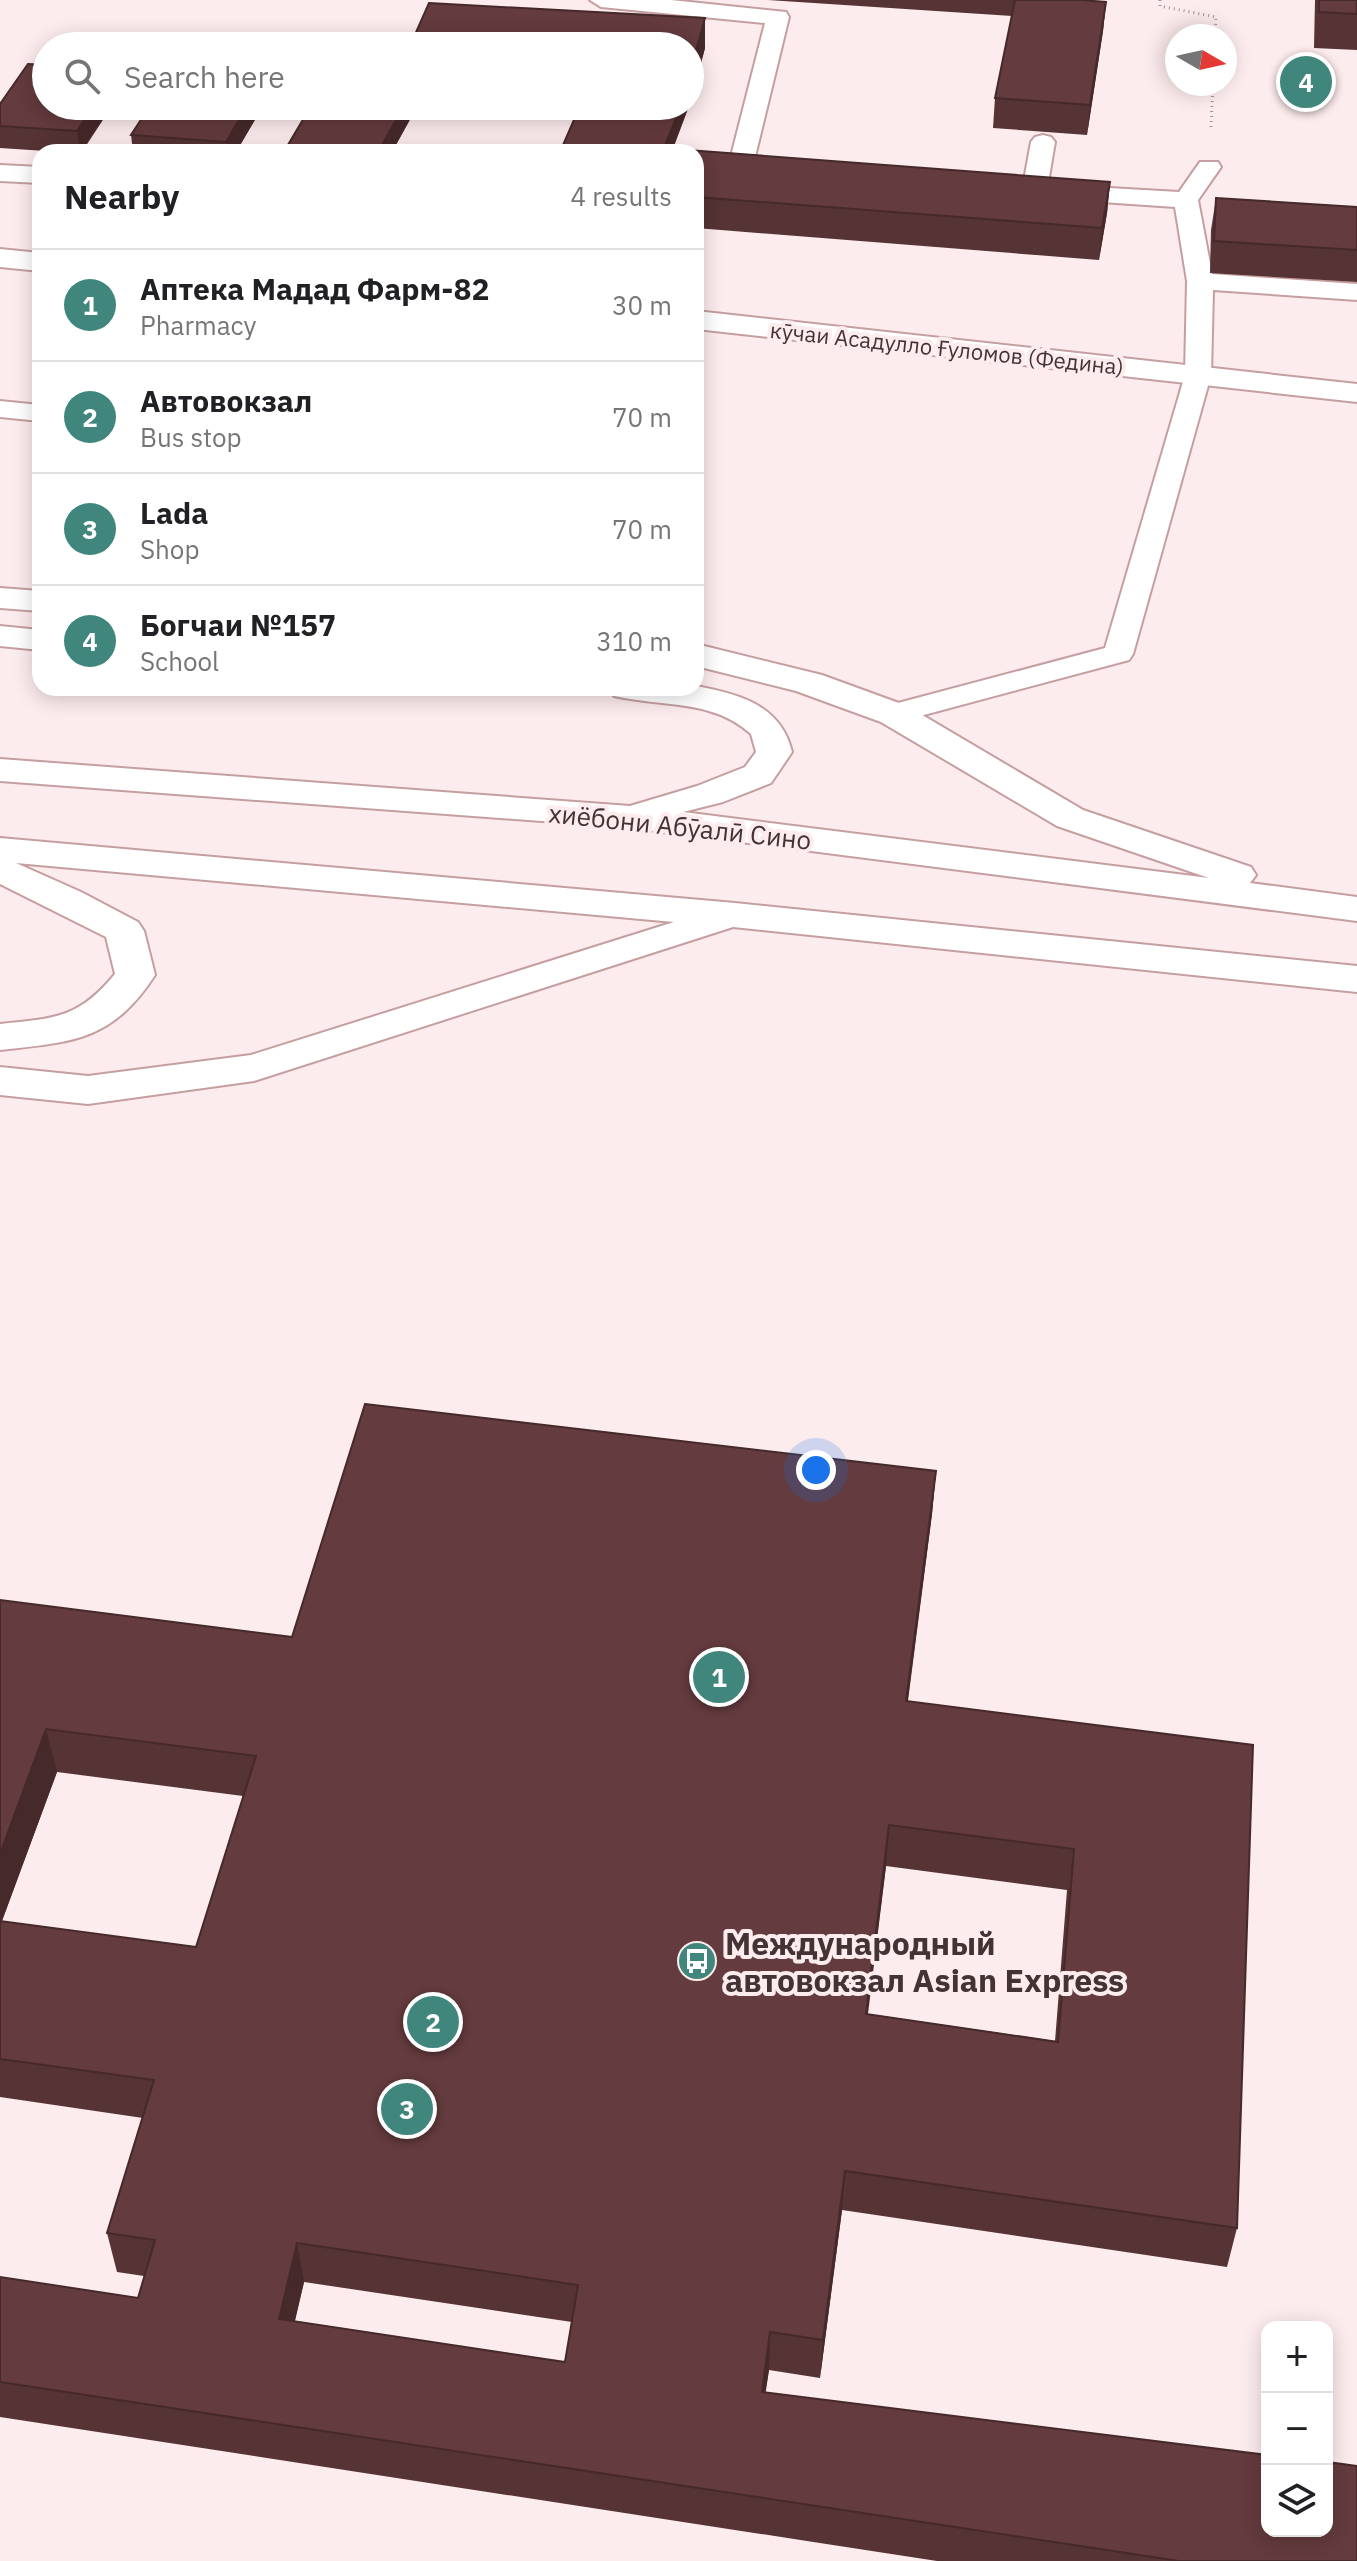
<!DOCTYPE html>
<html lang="en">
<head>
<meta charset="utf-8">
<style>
	body { margin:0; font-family:"IBM Plex Sans",sans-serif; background:#f2f2f2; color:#202124 }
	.controls { position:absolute; right:24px; bottom:24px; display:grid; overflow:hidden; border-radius:16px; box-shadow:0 4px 20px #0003 }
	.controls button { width:72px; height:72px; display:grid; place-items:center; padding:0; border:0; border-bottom:2px solid #e0e0e0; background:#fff; color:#202124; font:40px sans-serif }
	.compass { position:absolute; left:1165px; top:24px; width:72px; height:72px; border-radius:50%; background:#fff; box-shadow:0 4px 20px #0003; rotate:99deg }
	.you { position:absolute; left:816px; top:1470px; width:28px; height:28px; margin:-20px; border:6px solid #fff; border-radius:50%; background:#1a73e8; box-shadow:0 0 0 12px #1a73e833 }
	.badge { display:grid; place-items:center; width:52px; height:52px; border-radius:50%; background:#41867c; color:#fff; font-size:26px; font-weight:700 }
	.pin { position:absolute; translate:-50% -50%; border:4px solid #fff; box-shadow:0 2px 8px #0006 }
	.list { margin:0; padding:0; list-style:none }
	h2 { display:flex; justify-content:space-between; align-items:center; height:104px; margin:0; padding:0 32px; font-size:34px }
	h2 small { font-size:26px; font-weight:400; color:#757577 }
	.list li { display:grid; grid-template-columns:52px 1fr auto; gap:24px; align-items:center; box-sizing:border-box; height:112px; padding:0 32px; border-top:2px solid #e0e0e0 }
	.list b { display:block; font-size:30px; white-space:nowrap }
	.list p { margin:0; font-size:26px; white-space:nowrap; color:#757577 }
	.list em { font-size:26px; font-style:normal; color:#757577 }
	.icon { flex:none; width:44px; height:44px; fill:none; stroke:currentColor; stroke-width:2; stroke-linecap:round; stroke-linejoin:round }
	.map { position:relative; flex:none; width:1357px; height:2561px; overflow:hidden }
	.search { position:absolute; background:#fff; box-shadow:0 4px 20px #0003; left:32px; top:32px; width:672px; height:88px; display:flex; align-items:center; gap:20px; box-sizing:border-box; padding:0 28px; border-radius:44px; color:#757577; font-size:30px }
	.panel { position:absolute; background:#fff; box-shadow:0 4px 20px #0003; left:32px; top:144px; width:672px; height:552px; border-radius:24px }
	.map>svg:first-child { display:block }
</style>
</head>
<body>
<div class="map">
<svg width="1357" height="2561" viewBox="0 0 1357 2561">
	<rect width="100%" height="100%" fill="#fdeced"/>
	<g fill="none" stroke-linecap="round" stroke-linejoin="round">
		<!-- service casing -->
		<g stroke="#c59fa0" stroke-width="4">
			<g id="service">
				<polygon points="590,0 671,0 786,12 789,17 754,161 785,165 788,170 785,175 776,177 731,173 728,168 765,23 601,7"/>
				<polygon points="1043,135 1051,137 1055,142 1047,189 1057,185 1179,192 1200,162 1218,162 1221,167 1198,200 1212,274 1357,284 1357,300 1213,290 1211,375 1133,654 1129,660 894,723 883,721 878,714 883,707 1105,648 1185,375 1187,281 1175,207 1057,199 1048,197 1045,193 1034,198 1025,196 1022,191 1031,142 1035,137"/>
				<polygon points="0,401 40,405 40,421 0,417"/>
			</g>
		</g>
		<!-- minor casing -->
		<g stroke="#c59fa0" stroke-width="4">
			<g id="minor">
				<polygon points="0,165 40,167 40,183 0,181"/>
				<polygon points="0,249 40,253 40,271 0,267"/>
				<polygon points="696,311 1357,384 1357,402 696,329"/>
			</g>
		</g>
		<!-- secondary casing -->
		<g stroke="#c59fa0" stroke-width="4">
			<g id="secondary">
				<polygon points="0,588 40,591 40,611 0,608"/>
				<polygon points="0,626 40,630 40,650 0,646"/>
				<path d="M696 644 822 675 907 706 1083 810 1251 867 1256 875 1250 883 1357 897V921L623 827 0 781V759L630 806 697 786 745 767 756 752 751 734C713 699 662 707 614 696L609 688H696V686C739 694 781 705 792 752L771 783 723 802 683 812 1209 878 1057 826 881 722 796 691 696 666Z"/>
				<path d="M0 838 735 903 1357 966V992L733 927 254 1081 88 1104 0 1095V1067L88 1076 251 1055 674 922 16 863 81 892 138 922 144 931 155 975C112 1041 73 1042 0 1050V1024C55 1018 78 1019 115 974L106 937 0 884Z"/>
			</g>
		</g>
		<!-- path -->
		<g stroke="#a39293" stroke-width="3" stroke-dasharray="1 4" stroke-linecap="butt">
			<polyline points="1160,0 1160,6 1216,17 1215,36"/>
			<polyline points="1211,127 1213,84"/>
		</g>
		<!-- service -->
		<use href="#service" fill="#fff" fill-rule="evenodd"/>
		<!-- minor -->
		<use href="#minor" fill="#fff" fill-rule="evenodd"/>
		<!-- secondary -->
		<use href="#secondary" fill="#fff" fill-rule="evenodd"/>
	</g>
	<!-- wall -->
	<g fill="#563335" fill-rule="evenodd">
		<polygon points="768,0 1082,0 1106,2 1103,31 1087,135 993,128 995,98 1012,16"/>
		<polygon points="1315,0 1357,0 1357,50 1314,48"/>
		<polygon points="429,3 705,18 705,48 695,85 692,84 692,97 690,103 690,46 413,46 413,39"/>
		<polygon points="0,104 46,106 112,106 82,152 61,152 0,148"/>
		<polygon points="150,106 263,106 236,152 133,152 131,135"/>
		<polygon points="311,106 413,106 413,114 392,152 289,152 288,145"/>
		<polygon points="580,106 689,106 673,149 1110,182 1107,213 1099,260 696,228 696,152 560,152"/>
		<polygon points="1216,198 1357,207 1357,282 1210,273 1211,230"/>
		<path d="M936 1471 932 1514 908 1701 1253 1745 1237 2228 1227 2267 842 2210 820 2378 769 2370 765 2393 1357 2561H937L0 2417V2277L138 2298 144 2276 117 2272 107 2233 143 2118 0 2097V1600L292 1637ZM57 1772 243 1796 196 1947 2 1921ZM886 1866 1067 1890 1055 2041 868 2014ZM304 2282 572 2322 565 2362 295 2321Z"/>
	</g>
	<!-- shaded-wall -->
	<g fill="#46292b">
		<polygon points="1106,2 1103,31 1087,135 1090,105"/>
		<polygon points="705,18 705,48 695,85 695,54"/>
		<polygon points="692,75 692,97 690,103 690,81"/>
		<polygon points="94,106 112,106 80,152 77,131"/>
		<polygon points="247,106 263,106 236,152 227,152 226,142"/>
		<polygon points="404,106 413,106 413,114 392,152 378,152"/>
		<polygon points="681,106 689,106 671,152 663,152"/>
		<polygon points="1110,182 1107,213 1099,260 1102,228"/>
		<polygon points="936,1471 932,1514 902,1743 906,1701"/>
		<polygon points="46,1729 57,1772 0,1926 0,1854"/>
		<polygon points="889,1825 886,1866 862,2055 866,2014"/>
		<polygon points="845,2171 842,2210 820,2378 823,2340"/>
		<polygon points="297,2243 304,2282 286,2357 279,2319"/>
		<polygon points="770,2332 769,2370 760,2430 762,2392"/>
	</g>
	<!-- building -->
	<g fill="#643b3e" stroke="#46292b" stroke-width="2" fill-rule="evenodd">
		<polygon points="1015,0 1082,0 1106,2 1090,105 995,98"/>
		<polygon points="1319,0 1357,0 1357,14 1319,12"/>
		<polygon points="429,3 705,18 695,54 690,54 690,46 543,46 413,39"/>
		<polygon points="28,64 46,65 46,106 94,106 77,131 0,126 0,104"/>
		<polygon points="150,106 247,106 226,142 131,135"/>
		<polygon points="311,106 404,106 378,152 288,145"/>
		<polygon points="580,106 681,106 664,148 661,148 659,152 560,152"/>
		<polygon points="661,148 1110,182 1102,228 696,197 696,152 659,152"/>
		<polygon points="1216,198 1357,207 1357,250 1214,241"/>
		<path d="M365 1404 936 1471 906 1701 1253 1745 1237 2228 845 2171 823 2340 770 2332 762 2392 1267 2455V2531H1327V2462L1357 2466V2561H1179L0 2382V2277L138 2298 155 2240 107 2233 154 2080 0 2059V1921L196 1947 256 1756 46 1729 0 1854V1600L292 1637ZM889 1825 1074 1849 1058 2042 866 2014ZM297 2243 578 2285 565 2362 279 2319Z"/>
	</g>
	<!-- icons -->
	<defs>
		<g id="bus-disc" transform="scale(2)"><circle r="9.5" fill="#41867c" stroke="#fdeced"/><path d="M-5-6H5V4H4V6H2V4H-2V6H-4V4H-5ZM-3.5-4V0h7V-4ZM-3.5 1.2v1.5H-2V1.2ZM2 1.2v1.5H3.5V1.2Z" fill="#fff"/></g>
	</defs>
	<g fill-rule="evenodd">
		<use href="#bus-disc" x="697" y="1961"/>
	</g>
	<g text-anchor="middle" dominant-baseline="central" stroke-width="8" stroke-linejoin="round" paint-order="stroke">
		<!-- far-street labels -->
		<g font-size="22" fill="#433334" stroke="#fdeced">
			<text transform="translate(947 348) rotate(6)">кӯчаи Асадулло Ғуломов (Федина)</text>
		</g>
		<!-- street labels -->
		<g font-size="26" fill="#433334" stroke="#fdeced">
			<text transform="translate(680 826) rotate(6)">хиёбони Абӯалӣ Сино</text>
		</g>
		<!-- near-poi labels -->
		<g font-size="32" font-weight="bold" fill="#433334" stroke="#fdeced" text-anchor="start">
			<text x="725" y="1943">Международный<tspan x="725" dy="37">автовокзал Asian Express</tspan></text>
		</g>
	</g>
</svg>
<div class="controls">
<button>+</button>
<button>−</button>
<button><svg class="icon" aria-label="layers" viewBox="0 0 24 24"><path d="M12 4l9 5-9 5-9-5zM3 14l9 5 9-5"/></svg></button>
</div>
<svg class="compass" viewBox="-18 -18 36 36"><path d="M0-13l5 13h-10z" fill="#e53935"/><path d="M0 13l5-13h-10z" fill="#757577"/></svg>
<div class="you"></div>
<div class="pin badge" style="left:719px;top:1677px">1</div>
<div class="pin badge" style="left:433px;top:2022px">2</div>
<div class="pin badge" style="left:407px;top:2109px">3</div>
<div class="pin badge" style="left:1306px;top:82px">4</div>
<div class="search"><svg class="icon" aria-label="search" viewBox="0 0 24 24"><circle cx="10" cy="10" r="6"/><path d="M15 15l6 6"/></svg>Search here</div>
<section class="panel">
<h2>Nearby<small>4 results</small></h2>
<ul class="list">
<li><span class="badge">1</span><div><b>Аптека Мадад Фарм-82</b><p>Pharmacy</p></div><em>30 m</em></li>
<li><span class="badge">2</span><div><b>Автовокзал</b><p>Bus stop</p></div><em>70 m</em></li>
<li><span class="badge">3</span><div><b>Lada</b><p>Shop</p></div><em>70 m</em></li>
<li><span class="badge">4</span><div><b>Богчаи №157</b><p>School</p></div><em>310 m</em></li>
</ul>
</section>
</div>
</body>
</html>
